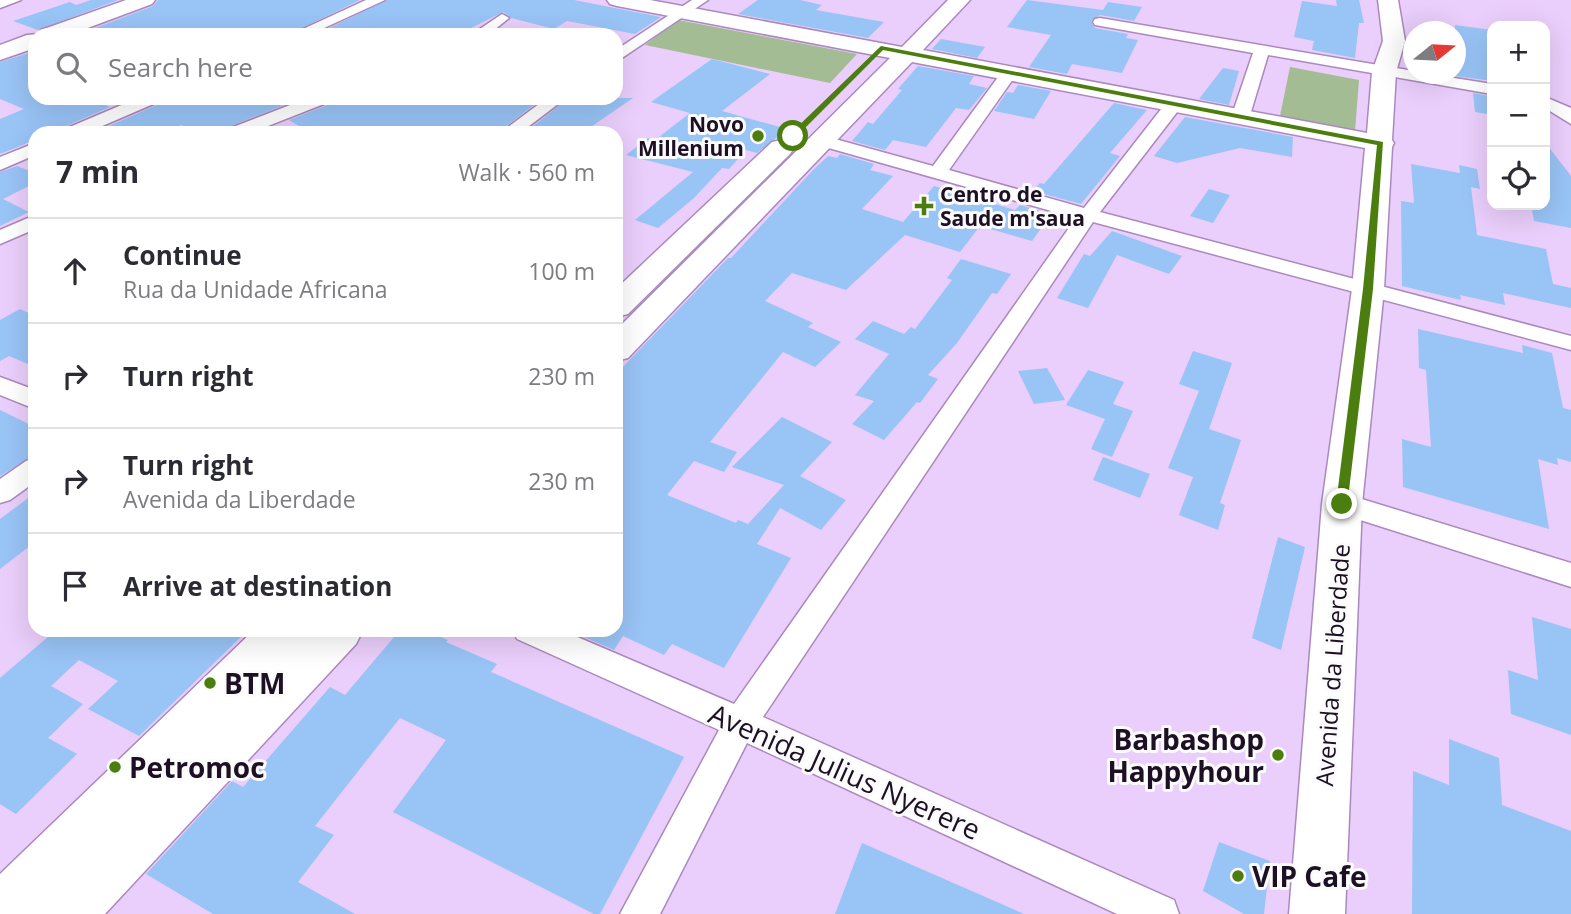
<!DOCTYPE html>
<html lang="en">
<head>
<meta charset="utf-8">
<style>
	body { margin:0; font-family:"Open Sans",sans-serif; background:#f7f7f7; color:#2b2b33 }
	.controls { position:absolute; right:21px; top:21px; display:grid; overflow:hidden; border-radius:14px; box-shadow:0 7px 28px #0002 }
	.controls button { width:63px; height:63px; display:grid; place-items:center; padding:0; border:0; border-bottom:2px solid #e1e1e2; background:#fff; color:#2b2b33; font:35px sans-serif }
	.compass { position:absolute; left:1403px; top:21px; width:63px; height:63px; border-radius:50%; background:#fff; box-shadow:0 7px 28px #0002; rotate:72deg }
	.stop { position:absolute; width:21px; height:21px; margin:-16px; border:5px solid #4b7e0f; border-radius:50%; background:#fff }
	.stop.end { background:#4b7e0f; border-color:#fff; box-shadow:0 2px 7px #0008 }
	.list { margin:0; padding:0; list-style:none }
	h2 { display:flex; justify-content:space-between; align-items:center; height:91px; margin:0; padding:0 28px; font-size:30px }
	h2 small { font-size:23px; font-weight:400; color:#7c7c81 }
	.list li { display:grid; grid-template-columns:46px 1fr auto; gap:21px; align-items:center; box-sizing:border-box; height:105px; padding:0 28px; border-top:2px solid #e1e1e2 }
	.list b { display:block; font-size:26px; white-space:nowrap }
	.list p { margin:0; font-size:23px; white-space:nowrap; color:#7c7c81 }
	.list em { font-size:23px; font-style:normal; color:#7c7c81 }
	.icon { flex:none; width:38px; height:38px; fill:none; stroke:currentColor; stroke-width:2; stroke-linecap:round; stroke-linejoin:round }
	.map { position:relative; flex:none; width:1571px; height:914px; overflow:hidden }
	.search { position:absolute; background:#fff; box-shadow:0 7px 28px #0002; left:28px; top:28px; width:595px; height:77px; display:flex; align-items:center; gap:18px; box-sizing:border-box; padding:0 24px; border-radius:21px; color:#7c7c81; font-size:26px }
	.panel { position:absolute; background:#fff; box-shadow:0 7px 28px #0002; left:28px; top:126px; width:595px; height:511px; border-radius:21px }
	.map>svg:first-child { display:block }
</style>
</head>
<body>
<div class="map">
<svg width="1571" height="914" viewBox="0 0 1571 914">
	<rect width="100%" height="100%" fill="#eacefb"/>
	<!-- green -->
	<g fill="#a4bc93">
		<polygon points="678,20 857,54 830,83 645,45"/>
		<polygon points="1290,67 1359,80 1355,131 1280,116"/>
	</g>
	<!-- building -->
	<g fill="#99c4f6">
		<polygon points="91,0 118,0 38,30 13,21 70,2 76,5"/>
		<polygon points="158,0 360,0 288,35 77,35 153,6"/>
		<polygon points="387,0 574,0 661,17 635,34 567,21 554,29 511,18 503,12 457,35 315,35"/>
		<polygon points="758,0 800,0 822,5 816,10 884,22 868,38 738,14"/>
		<polygon points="1027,0 1103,10 1108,2 1142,7 1134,21 1100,15 1091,21 1095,28 1128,34 1126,38 1138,40 1122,73 1072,64 1067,74 1029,67 1051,35 1007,27"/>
		<polygon points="1336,0 1359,0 1364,23 1359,23 1355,58 1312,50 1314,41 1294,37 1302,1 1337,6"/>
		<polygon points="1455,25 1492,30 1492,81 1455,76"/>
		<polygon points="941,39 985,47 977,58 932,49"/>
		<polygon points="35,51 35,98 87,98 110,107 64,127 59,133 35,133 35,140 0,154 0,119 24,109 0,99 0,62"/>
		<polygon points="712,59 770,74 722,111 787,129 757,153 746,150 729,169 722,168 694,198 658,228 635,220 693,172 626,155 648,138 655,140 690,113 651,102"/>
		<polygon points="918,66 974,76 969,84 987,88 969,110 956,108 926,147 893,140 885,150 852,141 868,122 873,124 902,90 898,89"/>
		<polygon points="1223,68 1239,71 1229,105 1199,99"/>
		<polygon points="1018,85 1051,91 1034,119 994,111 1007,92 1013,93"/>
		<polygon points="1473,93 1490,96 1492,115 1475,112"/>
		<polygon points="165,98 301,98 214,133 199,133 181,125 164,133 138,130 132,133 124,131 93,133 159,104"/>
		<polygon points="333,98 543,98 497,133 311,133 289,120 330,104"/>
		<polygon points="569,98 633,98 582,133 524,133"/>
		<polygon points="1114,103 1147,110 1110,153 1120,156 1081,204 1033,191 1040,183 1044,184"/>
		<polygon points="1185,117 1293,137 1292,157 1240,148 1177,163 1154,156"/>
		<polygon points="1545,142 1571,176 1571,228 1534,221 1531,205 1545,205"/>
		<polygon points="840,154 874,164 870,170 893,176 862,209 903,222 934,186 1015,210 1020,205 1051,214 1032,241 980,226 960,252 905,235 846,290 792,273 765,301 813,323 808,327 841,342 815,367 783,352 710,442 737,452 724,472 694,461 667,495 736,523 738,520 748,524 784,485 732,467 782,417 832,442 800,476 846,500 821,530 780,508 757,544 791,558 724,668 672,644 664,655 623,636 614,650 568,630 616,630 616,374 728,258 731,258 814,169 828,156 837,158"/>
		<polygon points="1411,164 1460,173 1459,165 1477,169 1480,189 1471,187 1477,235 1546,249 1553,284 1571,288 1571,308 1503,293 1505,305 1460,295 1461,300 1402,286 1401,201 1414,203"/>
		<polygon points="17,166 35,173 35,183 3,199 29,212 0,226 0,172"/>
		<polygon points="1209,189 1230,195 1213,223 1190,216"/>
		<polygon points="1112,231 1182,256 1169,274 1117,255 1088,308 1057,298 1084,254 1090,256"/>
		<polygon points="961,259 1011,274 997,294 992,293 957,343 928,375 938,379 920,403 917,402 884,440 852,424 874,401 855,395 889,354 855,339 873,321 904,334 911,327 915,329 952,280 947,278"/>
		<polygon points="20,309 35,316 35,367 9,356 0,361 0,320"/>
		<polygon points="1418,329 1523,353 1522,345 1552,353 1563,408 1571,410 1571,462 1557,458 1558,465 1538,459 1549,529 1403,487 1402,439 1431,447 1426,370 1419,368"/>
		<polygon points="1193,351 1232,363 1209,429 1241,440 1220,503 1225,505 1218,530 1179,515 1193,477 1168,468 1199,391 1179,384"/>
		<polygon points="1047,368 1065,400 1034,404 1018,371"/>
		<polygon points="1088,370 1124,382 1113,404 1133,411 1112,457 1091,449 1105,419 1066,405"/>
		<polygon points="0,410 35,427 35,455 0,476"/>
		<polygon points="1103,457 1150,474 1140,498 1093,480"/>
		<polygon points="35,493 35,542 0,569 0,519"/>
		<polygon points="1278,537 1305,547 1281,650 1252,638"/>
		<polygon points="1532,617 1571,629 1571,735 1511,714 1508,670 1538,680"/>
		<polygon points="56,630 248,630 139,736 88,709 118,681 79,660 51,686 83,704 48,738 77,754 16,814 0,804 0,678"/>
		<polygon points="400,630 425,630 448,640 446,642 497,664 491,672 684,757 600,914 594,914 393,812 446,740 400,718 315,826 334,835 298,882 355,914 213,914 146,874 232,781 243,787 330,687 345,695"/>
		<polygon points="1449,739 1499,758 1502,805 1571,831 1571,914 1412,914 1413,771 1449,785"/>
		<polygon points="1219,842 1270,861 1264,914 1244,914 1203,891"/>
		<polygon points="862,843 1024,914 835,914"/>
	</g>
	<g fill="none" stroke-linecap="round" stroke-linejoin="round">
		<!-- street casing -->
		<g stroke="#ab89be" stroke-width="3">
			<g id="street">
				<polygon points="0,0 21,0 0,8"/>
				<polygon points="366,0 385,0 309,35 290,35"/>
				<polygon points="692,0 708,0 616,62 616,50"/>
				<polygon points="502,14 509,18 488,35 471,35"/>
				<polygon points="1100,18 1414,71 1414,74 1429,74 1492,84 1492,94 1268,55 1250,115 1241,120 1232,115 1253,53 1095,25 1093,22 1095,19"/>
				<polygon points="1010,67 1018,72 949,170 1084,208 1169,99 1181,99 1183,103 1181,107 1100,212 1571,336 1571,350 1093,222 763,717 1174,900 1179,914 1117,914 747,743 660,914 620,914 719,730 517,639 513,630 561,630 734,704 1076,218 818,145 815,141 824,136 933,166 1004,69"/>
				<polygon points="1545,97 1571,108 1571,124 1545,108"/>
				<polygon points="138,98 160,98 158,102 86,133 62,133 65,129"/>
				<polygon points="308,98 331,98 329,102 250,133 225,133 228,129"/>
				<polygon points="547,98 566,98 520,133 500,133"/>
				<polygon points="35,143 35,155 0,170 0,157"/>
				<polygon points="35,215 35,229 0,244 0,230"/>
				<polygon points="0,377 35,390 35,409 0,395"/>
				<polygon points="35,458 35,482 10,500 0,503 0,479 26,461"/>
				<polygon points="1342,493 1571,563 1571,587 1332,511 1328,504 1332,497"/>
			</g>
		</g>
		<!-- secondary casing -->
		<g stroke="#ab89be" stroke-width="3">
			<g id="secondary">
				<polygon points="126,0 155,0 152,4 69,35 35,35 35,48 0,60 0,45 27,35 39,34 41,30"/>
				<polygon points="607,0 650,0 902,47 948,0 970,0 923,50 1367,133 1372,72 1383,41 1378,0 1398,0 1405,41 1396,72 1392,140 1394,143 1392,147 1384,289 1362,504 1345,914 1289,914 1322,504 1352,289 1365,148 912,62 628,358 616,361 616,330 890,58 617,6 610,4"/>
				<polygon points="781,140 790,142 794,148 790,154 628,314 616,317 616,289 772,142"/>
				<polygon points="254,630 307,630 303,637 310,630 363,630 356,644 105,914 0,914 0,874"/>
			</g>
		</g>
		<!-- street -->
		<use href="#street" fill="#fff" fill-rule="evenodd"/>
		<!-- secondary -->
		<use href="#secondary" fill="#fff" fill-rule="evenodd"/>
	</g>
	<!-- route -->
	<polygon fill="#4b7e0f" points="881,46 1383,142 1373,289 1347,507 1338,507 1336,504 1363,289 1377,145 883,50 796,137 790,137 790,134"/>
	<!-- markers -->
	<g fill="#4b7e0f" stroke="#fbfbfb" stroke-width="2.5">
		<circle cx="758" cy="136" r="7"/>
		<path d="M920.5 195.5h7v7h7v7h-7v7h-7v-7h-7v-7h7z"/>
		<circle cx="210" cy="683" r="7"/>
		<circle cx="1278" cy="755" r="7"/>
		<circle cx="115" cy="767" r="7"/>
		<circle cx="1238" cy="876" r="7"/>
	</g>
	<g text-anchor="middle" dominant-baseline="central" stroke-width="6" stroke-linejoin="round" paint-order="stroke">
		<!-- far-poi labels -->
		<g font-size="21" font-weight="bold" fill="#1d1024" stroke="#fbfbfb" text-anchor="end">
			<text x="744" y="124">Novo<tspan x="744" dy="24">Millenium</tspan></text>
			<text x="940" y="194" text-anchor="start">Centro de<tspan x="940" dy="24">Saude m'saua</tspan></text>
		</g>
		<!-- street labels -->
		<g font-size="24" fill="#1d1024" stroke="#fbfbfb">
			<text transform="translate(1332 665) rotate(-86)">Avenida da Liberdade</text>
		</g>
		<!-- near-poi labels -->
		<g font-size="28" font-weight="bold" fill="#1d1024" stroke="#fbfbfb" text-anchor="start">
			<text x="224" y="683">BTM</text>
			<text x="1264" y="739" text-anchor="end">Barbashop<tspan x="1264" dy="32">Happyhour</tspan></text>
			<text x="129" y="767">Petromoc</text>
			<text x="1252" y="876">VIP Cafe</text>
		</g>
		<!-- near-street labels -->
		<g font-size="28" fill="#1d1024" stroke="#fbfbfb">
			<text transform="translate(845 771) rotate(24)">Avenida Julius Nyerere</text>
		</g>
	</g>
</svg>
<div class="controls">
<button>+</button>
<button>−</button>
<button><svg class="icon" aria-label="locate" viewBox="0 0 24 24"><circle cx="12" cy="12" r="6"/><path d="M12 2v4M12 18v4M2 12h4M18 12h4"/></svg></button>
</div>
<svg class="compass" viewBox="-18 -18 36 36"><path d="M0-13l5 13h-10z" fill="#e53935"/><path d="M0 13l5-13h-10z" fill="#7c7c81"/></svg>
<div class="stop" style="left:793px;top:136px"></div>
<div class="stop end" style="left:1342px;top:504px"></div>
<div class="search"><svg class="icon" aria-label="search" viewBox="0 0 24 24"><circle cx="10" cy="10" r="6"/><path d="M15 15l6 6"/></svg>Search here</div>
<section class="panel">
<h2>7 min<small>Walk · 560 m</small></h2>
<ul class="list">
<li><svg class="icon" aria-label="ahead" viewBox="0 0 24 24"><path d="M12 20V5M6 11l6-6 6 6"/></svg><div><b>Continue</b><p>Rua da Unidade Africana</p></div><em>100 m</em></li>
<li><svg class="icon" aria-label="right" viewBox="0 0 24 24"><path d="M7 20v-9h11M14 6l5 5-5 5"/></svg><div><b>Turn right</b></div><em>230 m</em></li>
<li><svg class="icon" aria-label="right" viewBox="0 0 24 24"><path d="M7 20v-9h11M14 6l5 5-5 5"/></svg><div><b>Turn right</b><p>Avenida da Liberdade</p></div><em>230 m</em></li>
<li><svg class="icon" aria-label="arrive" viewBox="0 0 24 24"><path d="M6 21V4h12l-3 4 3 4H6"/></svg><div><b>Arrive at destination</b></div></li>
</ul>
</section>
</div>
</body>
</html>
